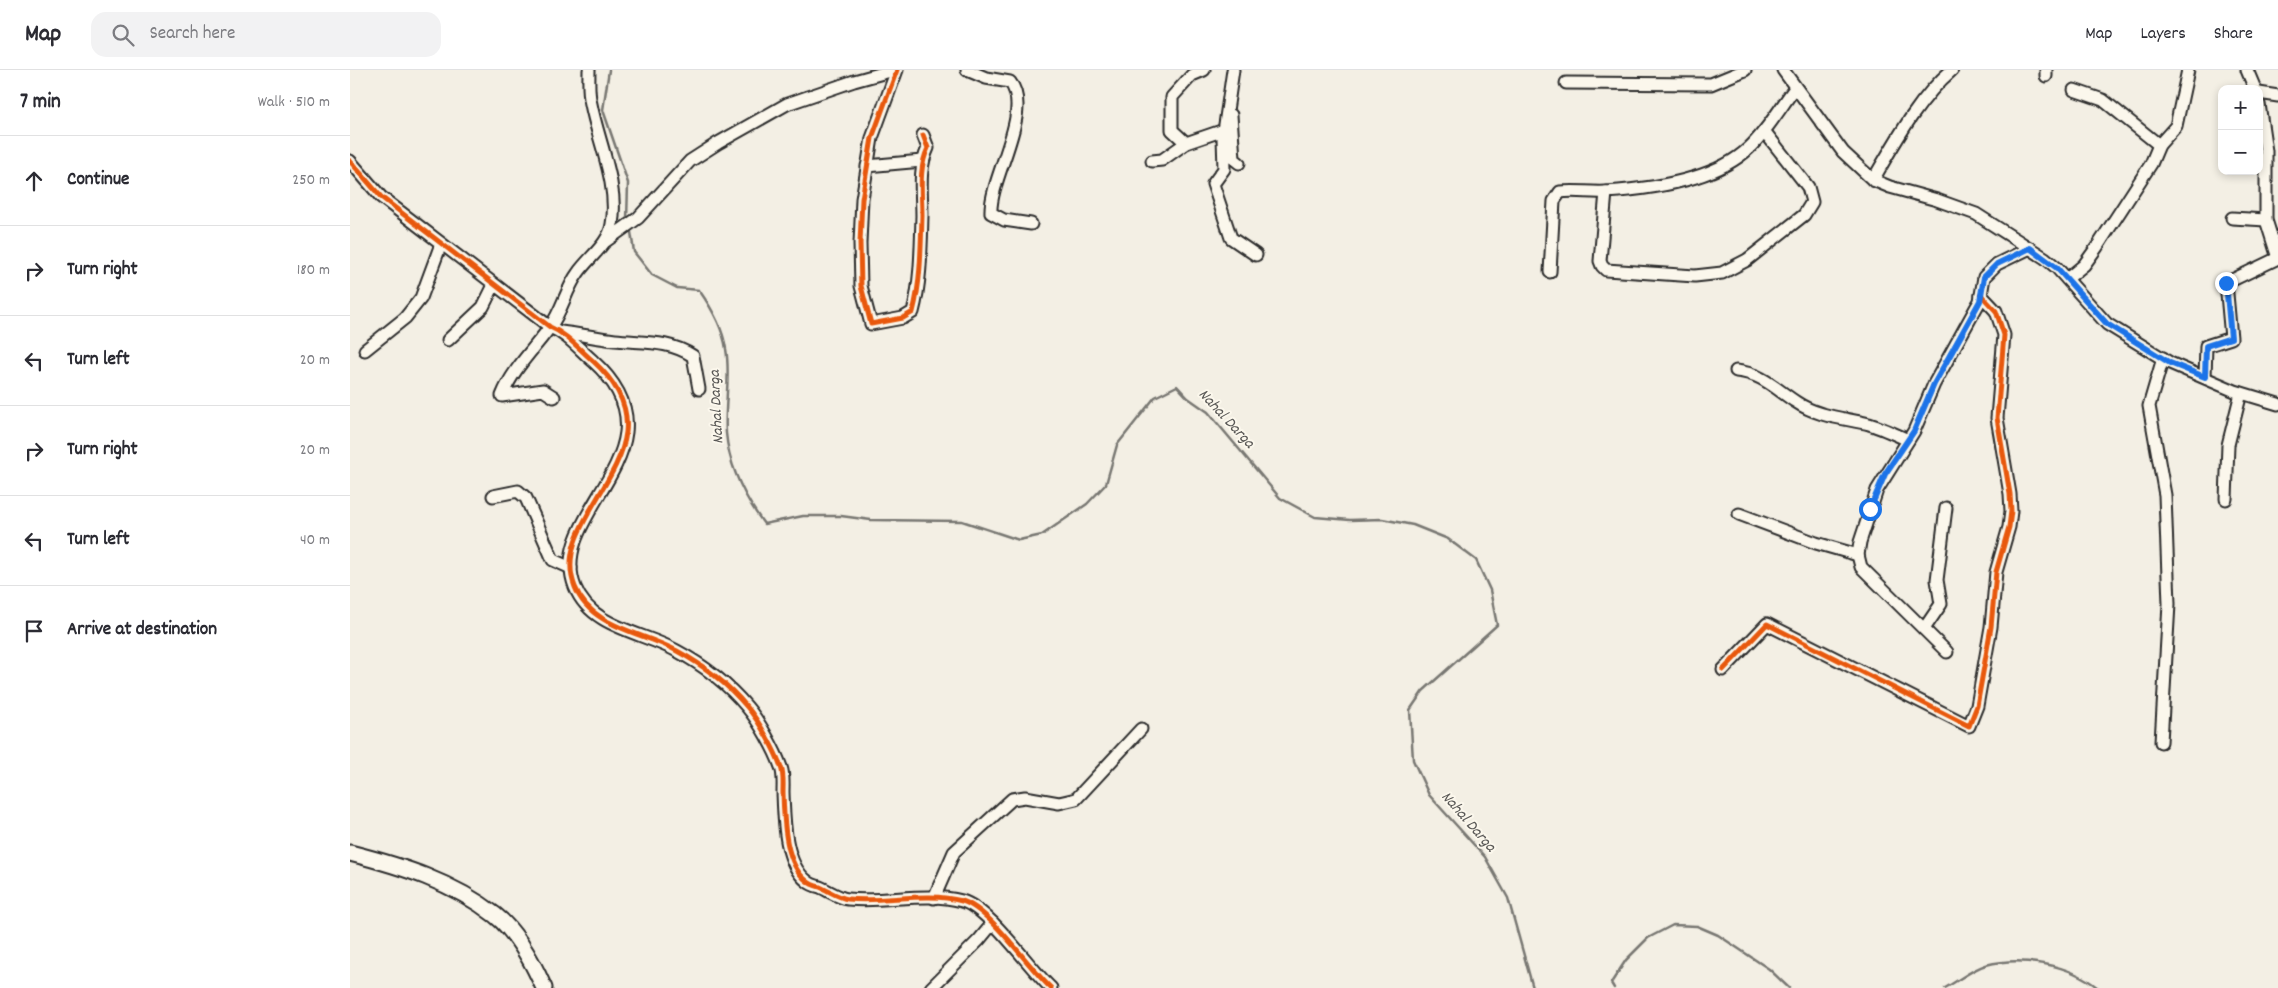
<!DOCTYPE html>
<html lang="en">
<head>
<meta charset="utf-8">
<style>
	body { margin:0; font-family:Dekko,sans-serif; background:#f2f2f3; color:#2b2b33 }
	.controls { position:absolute; right:15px; top:15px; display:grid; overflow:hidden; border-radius:10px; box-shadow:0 2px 8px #0003 }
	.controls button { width:45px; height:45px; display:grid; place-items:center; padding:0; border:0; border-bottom:1px solid #e1e1e2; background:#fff; color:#2b2b33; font:25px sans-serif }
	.stop { position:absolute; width:15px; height:15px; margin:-11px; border:4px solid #1a73e8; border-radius:50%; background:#fff }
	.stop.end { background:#1a73e8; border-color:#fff; box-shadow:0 1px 5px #0008 }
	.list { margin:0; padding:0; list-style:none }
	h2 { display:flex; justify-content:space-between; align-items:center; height:65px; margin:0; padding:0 20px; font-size:21px }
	h2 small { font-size:16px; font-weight:400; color:#7c7c81 }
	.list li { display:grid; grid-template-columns:32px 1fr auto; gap:15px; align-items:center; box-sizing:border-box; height:90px; padding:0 20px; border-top:1px solid #e1e1e2 }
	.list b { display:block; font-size:19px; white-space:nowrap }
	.list em { font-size:16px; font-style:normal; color:#7c7c81 }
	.icon { flex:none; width:28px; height:28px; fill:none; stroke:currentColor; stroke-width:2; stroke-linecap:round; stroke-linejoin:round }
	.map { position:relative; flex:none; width:1928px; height:918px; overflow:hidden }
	header { display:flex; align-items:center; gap:30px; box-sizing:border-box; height:70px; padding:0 25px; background:#fff; border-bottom:1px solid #e1e1e2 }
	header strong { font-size:24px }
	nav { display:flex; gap:28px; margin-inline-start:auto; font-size:18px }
	.search { width:350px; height:45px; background:#f2f2f3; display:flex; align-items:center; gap:12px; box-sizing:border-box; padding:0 18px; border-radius:15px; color:#7c7c81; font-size:19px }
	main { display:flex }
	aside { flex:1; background:#fff }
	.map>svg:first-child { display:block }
</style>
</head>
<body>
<header>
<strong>Map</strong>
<div class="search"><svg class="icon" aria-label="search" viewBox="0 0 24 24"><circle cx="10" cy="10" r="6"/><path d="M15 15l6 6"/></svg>Search here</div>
<nav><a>Map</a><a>Layers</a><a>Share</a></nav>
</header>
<main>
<aside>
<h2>7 min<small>Walk · 510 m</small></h2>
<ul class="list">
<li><svg class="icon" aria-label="ahead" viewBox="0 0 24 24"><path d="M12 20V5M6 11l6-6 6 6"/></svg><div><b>Continue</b></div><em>250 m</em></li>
<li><svg class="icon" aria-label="right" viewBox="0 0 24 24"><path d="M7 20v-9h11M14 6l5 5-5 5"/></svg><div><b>Turn right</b></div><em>180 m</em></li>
<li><svg class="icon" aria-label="left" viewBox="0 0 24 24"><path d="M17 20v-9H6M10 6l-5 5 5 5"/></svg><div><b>Turn left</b></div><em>20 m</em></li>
<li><svg class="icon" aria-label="right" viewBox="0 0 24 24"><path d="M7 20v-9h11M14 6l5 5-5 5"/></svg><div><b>Turn right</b></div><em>20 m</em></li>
<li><svg class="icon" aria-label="left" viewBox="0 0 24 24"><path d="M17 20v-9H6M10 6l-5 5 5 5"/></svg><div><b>Turn left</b></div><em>40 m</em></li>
<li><svg class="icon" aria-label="arrive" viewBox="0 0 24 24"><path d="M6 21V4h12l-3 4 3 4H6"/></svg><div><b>Arrive at destination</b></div></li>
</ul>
</aside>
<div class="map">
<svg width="1928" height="918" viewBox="0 0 1928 918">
	<rect width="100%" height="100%" fill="#f3efe4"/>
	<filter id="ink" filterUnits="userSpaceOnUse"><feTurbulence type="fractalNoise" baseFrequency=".02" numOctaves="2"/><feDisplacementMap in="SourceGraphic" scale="10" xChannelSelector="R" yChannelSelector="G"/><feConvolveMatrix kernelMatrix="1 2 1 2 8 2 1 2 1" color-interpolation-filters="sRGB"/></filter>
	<g filter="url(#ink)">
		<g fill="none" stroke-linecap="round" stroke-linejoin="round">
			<!-- stream -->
			<g stroke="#787772" stroke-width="2.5">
				<polyline points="259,0 253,40 278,113 277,151"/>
				<path d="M281 162 284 182 302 205 327 218 349 220C361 237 373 258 376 279 381 306 374 336 376 363 379 397 395 428 414 454L453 446H491L521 450 612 451 669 470 692 465 737 434 756 414 767 375 805 327 827 316 838 328 858 342 930 428 965 447 1000 450 1032 449 1063 455 1098 469 1126 490 1140 520 1147 555 1073 621 1060 640 1063 690 1079 725 1135 787 1158 828 1183 918"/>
				<polyline points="1264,918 1261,913 1276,890 1298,868 1323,855 1347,856 1368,865 1419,899 1439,918"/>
				<path d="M1595 918C1608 911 1622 899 1636 895 1671 886 1720 894 1748 918"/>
			</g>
			<!-- minor casing -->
			<g stroke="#2b2b2b" stroke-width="15">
				<g id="minor">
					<path d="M547 0 522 68 512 129 510 173 511 216 521 254 553 248 563 242C571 212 571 177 572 146 572 123 568 99 578 78L573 65"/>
					<path d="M617 0 636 8 660 12C684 41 639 109 641 143L654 150 681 154"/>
					<polyline points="883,0 873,68 874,99 863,114 881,168 906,185"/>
					<polyline points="1433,0 1493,82 1523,110 1540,117 1587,130 1626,144 1695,188 1707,198 1757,254 1820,293 1885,321 1928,334"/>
					<polyline points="1897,0 1905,19"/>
					<polyline points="1696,6 1696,0"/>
					<polyline points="1216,13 1361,14 1395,0"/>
					<polyline points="1724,20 1753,30 1809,75"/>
					<polyline points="1909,23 1928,26"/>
					<polyline points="1909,34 1916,81 1916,150 1928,188"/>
					<polyline points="881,45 884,89 889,93"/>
					<polyline points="836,73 822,60 822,27 842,5 854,0"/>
					<path d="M0 91 31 127 200 257C217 264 229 279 243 291 339 378 195 442 225 517 241 558 293 562 327 581 355 596 377 613 397 637 409 651 425 680 431 697 434 705 433 714 433 722 434 749 434 793 457 811 460 814 466 816 470 817 479 821 489 828 498 829 536 833 575 821 612 831 640 839 678 897 701 918"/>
					<polyline points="802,91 812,90 836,73 874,60"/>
					<polyline points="517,96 572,91"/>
					<path d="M1523 110C1545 72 1569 28 1602 0"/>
					<polyline points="1256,122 1250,191 1252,196 1256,200 1345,206 1372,203 1397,190 1454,145 1462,132 1458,117 1414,61"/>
					<polyline points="1882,148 1916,150"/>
					<polyline points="256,171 288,148 340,91 368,73 437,34 504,11 544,0"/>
					<path d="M1200 202 1204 131 1210 122C1225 120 1240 123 1256 122 1300 119 1366 110 1399 78 1417 61 1430 38 1445 18"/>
					<polyline points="1717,209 1734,195 1747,177 1801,94 1809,75 1826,56 1838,0"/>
					<path d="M211 262C229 264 247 268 265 270 293 273 319 270 343 286L349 319"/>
					<polyline points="98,270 133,237 144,215"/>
					<polyline points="15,280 55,248 71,228 91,174"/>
					<path d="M1386 301C1411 303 1426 319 1446 332 1468 347 1494 348 1519 354 1532 358 1545 364 1558 370"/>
					<polyline points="1855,307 1856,276 1881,268 1876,213 1928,188"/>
					<path d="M204 327 193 320 152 326C162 300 184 279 200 257 212 241 216 219 228 203 239 187 259 174 262 154 269 115 248 71 241 34 238 23 239 11 239 0"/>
					<polyline points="143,426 168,421 176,428 203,490 221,498"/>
					<polyline points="1876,429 1878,375 1891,323"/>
					<polyline points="1389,444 1466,473 1508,485"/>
					<polyline points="1574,559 1591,534 1587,510 1596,438"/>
					<polyline points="1597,582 1511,497 1508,485 1510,472 1527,420 1564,361 1584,314 1626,238 1630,231 1634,207 1647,194 1680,178"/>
					<polyline points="1373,600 1417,554 1619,656 1627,636 1641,557 1646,502 1659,457 1661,441 1660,424 1647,348 1654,265 1646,241 1631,225"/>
					<polyline points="1811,672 1819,534 1815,425 1799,336 1813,288"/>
					<polyline points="584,828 604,782 662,729 675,727 709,733 726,729 791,659"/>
					<polyline points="581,918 629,870 643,853"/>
				</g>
			</g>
			<!-- major casing -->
			<g stroke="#2b2b2b" stroke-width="19">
				<path id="major" d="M0 783C51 796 103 812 145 845 167 862 183 893 194 918"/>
			</g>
			<!-- minor -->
			<use href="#minor" stroke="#fbf7ec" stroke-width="11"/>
			<!-- major -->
			<use href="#major" stroke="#fbf7ec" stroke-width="15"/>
			<!-- cycleway casing -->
			<g stroke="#fbf7ec" stroke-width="8">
				<g id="cycleway">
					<path d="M547 0 522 68 512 129 510 173 511 216 521 254 553 248 563 242C571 212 571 177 572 146 572 123 568 99 578 78L573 65"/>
					<path d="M0 91 31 127 200 257C217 264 229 279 243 291 339 378 195 442 225 517 241 558 293 562 327 581 355 596 377 613 397 637 409 651 425 680 431 697 434 705 433 714 433 722 434 749 434 793 457 811 460 814 466 816 470 817 479 821 489 828 498 829 536 833 575 821 612 831 640 839 678 897 701 918"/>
					<polyline points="1373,600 1417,554 1619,656 1627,636 1641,557 1646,502 1659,457 1661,441 1660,424 1647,348 1654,265 1646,241 1631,225"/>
				</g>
			</g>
			<!-- cycleway -->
			<use href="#cycleway" stroke="#e8590c" stroke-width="5"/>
		</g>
	</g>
	<g fill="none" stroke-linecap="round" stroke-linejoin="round" filter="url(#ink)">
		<!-- route -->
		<polyline stroke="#1a73e8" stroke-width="6" points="1520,439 1535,404 1564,361 1584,314 1630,231 1634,207 1647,194 1680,178 1707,198 1757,254 1820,293 1855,307 1856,276 1881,268 1876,213"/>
	</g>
	<g text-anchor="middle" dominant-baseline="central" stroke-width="4" stroke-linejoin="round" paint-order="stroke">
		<!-- water labels -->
		<g font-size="16" font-style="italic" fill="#585755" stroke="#fbf7ec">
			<text transform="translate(367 337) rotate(-93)">Nahal Darga</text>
			<text transform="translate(876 349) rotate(47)">Nahal Darga</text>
			<text transform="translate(1118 752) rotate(49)">Nahal Darga</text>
		</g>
	</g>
</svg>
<div class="controls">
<button>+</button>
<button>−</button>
</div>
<div class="stop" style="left:1520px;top:439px"></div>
<div class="stop end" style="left:1876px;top:213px"></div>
</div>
</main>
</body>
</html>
